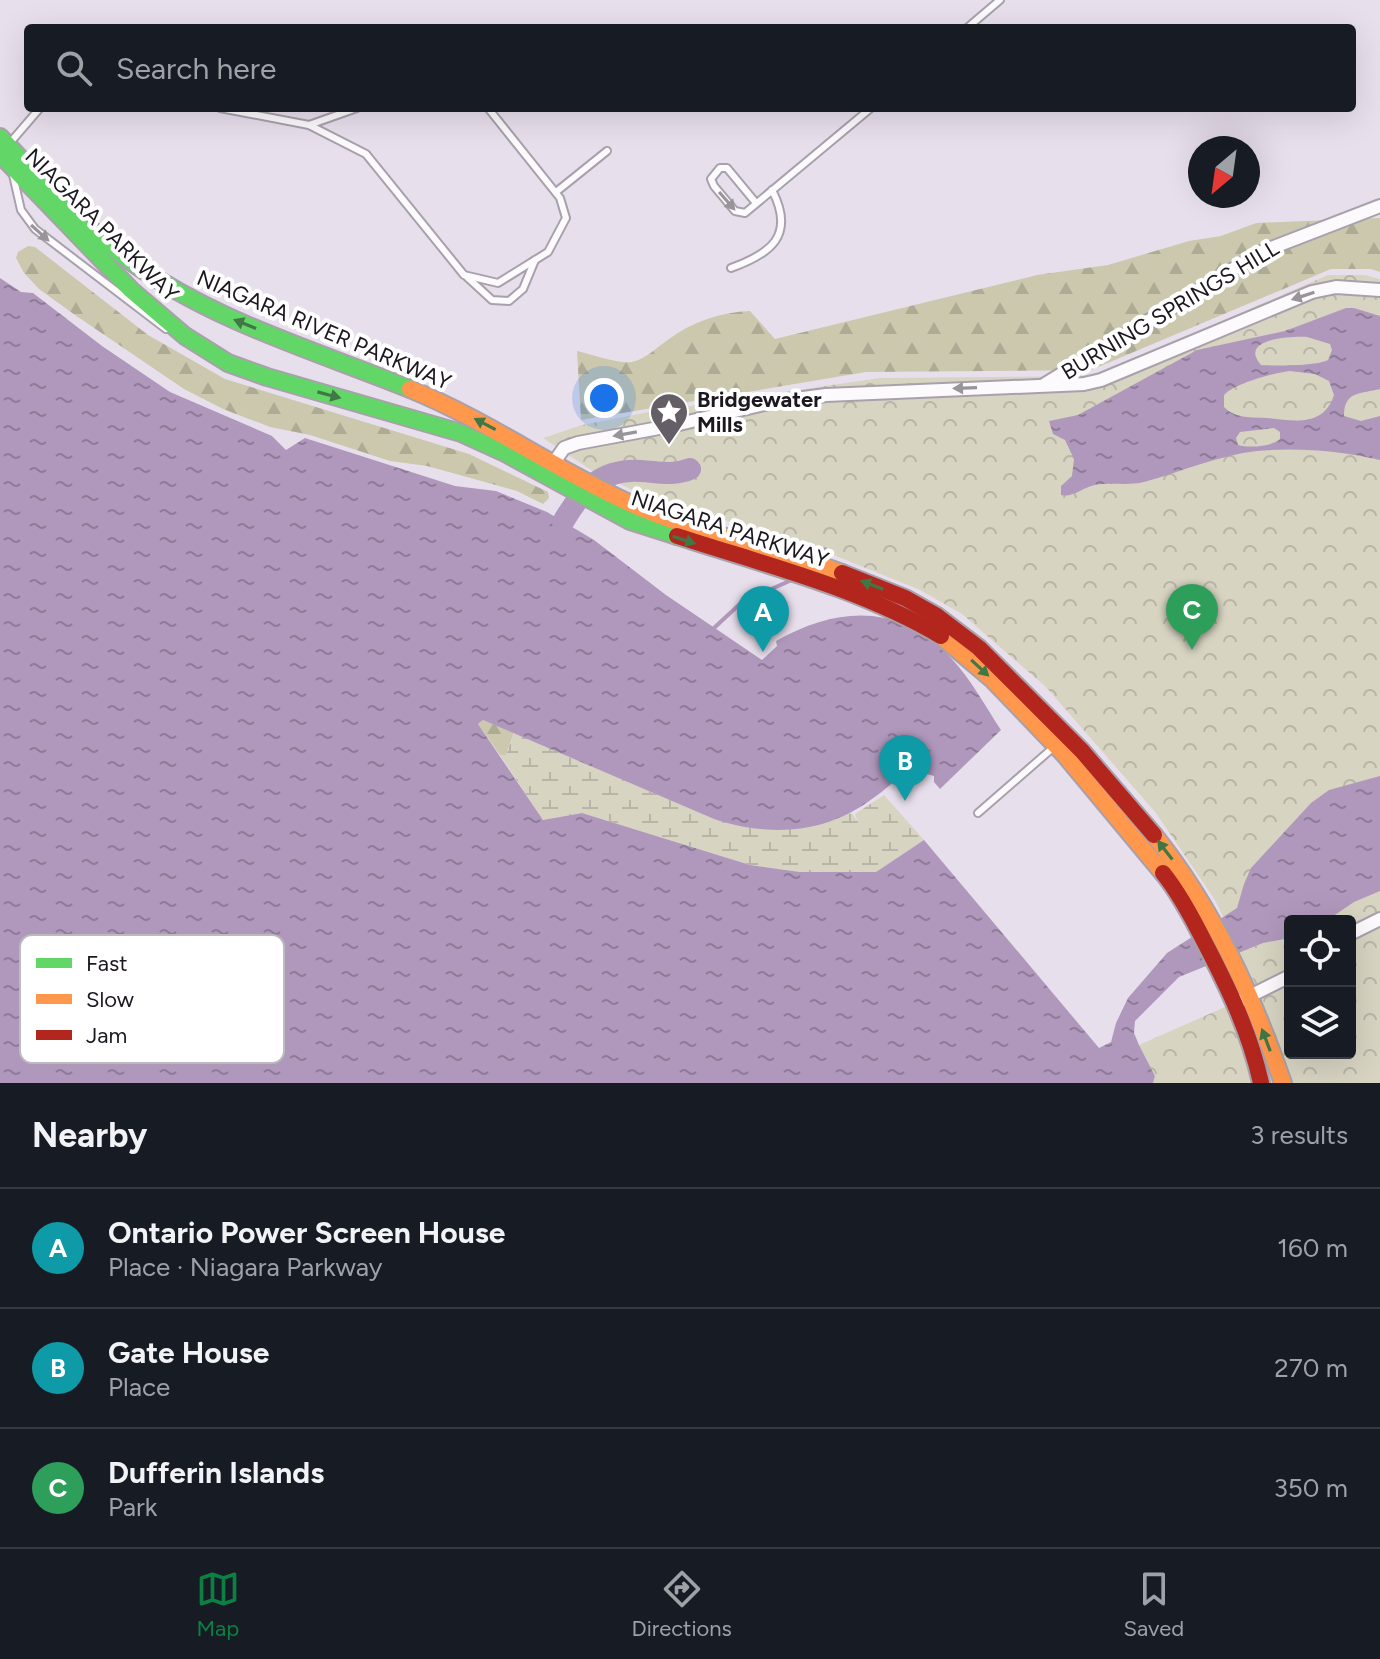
<!DOCTYPE html>
<html lang="en">
<head>
<meta charset="utf-8">
<style>
	body { margin:0; font-family:Figtree,sans-serif; background:#20242c; color:#f1f3f6 }
	.controls { position:absolute; right:24px; bottom:24px; display:grid; overflow:hidden; border-radius:8px; box-shadow:0 8px 32px #0002 }
	.controls button { width:72px; height:72px; display:grid; place-items:center; padding:0; border:0; border-bottom:2px solid #363941; background:#171b24; color:#f1f3f6; font:40px sans-serif }
	.compass { position:absolute; left:1188px; top:136px; width:72px; height:72px; border-radius:50%; background:#171b24; box-shadow:0 8px 32px #0002; rotate:209deg }
	.you { position:absolute; left:604px; top:398px; width:28px; height:28px; margin:-20px; border:6px solid #fff; border-radius:50%; background:#1a73e8; box-shadow:0 0 0 12px #1a73e833 }
	.badge { display:grid; place-items:center; width:52px; height:52px; border-radius:50%; background:#0b8043; color:#fff; font-size:26px; font-weight:700 }
	.pin { position:absolute; translate:-50% -66px; filter:drop-shadow(0 2px 4px #0008) }
	.pin::after { content:''; position:absolute; top:42px; width:28px; height:24px; background:inherit; clip-path:polygon(0 0,100% 0,50% 100%) }
	.list { margin:0; padding:0; list-style:none }
	h2 { display:flex; justify-content:space-between; align-items:center; height:104px; margin:0; padding:0 32px; font-size:34px }
	h2 small { font-size:26px; font-weight:400; color:#9ea1a6 }
	.list li { display:grid; grid-template-columns:52px 1fr auto; gap:24px; align-items:center; box-sizing:border-box; height:120px; padding:0 32px; border-top:2px solid #363941 }
	.list b { display:block; font-size:30px; white-space:nowrap }
	.list p { margin:0; font-size:26px; white-space:nowrap; color:#9ea1a6 }
	.list em { font-size:26px; font-style:normal; color:#9ea1a6 }
	.icon { flex:none; width:44px; height:44px; fill:none; stroke:currentColor; stroke-width:2; stroke-linecap:round; stroke-linejoin:round }
	.map { position:relative; flex:none; width:1380px; height:1083px; overflow:hidden }
	.search { position:absolute; background:#171b24; box-shadow:0 8px 32px #0002; left:24px; right:24px; top:24px; height:88px; display:flex; align-items:center; gap:20px; box-sizing:border-box; padding:0 28px; border-radius:8px; color:#9ea1a6; font-size:30px }
	.sheet { height:464px; background:#171b24 }
	nav { display:flex; justify-content:space-around; align-items:center; box-sizing:border-box; height:112px; border-top:2px solid #363941; background:#171b24; font-size:22px; color:#9ea1a6 }
	nav a { display:grid; justify-items:center; gap:4px }
	nav .on { color:#0b8043 }
	.map>svg:first-child { display:block }
</style>
</head>
<body>
<div class="map">
<svg width="1380" height="1083" viewBox="0 0 1380 1083">
	<defs>
		<pattern id="forest-firs" width="22" height="20" patternUnits="userSpaceOnUse" patternTransform="scale(2)"><rect width="22" height="20" fill="#cbc8ae"/><path d="M5 1l3.5 6h-7zM16 11l3.5 6h-7z" fill="#aeab95"/></pattern>
		<pattern id="wetland-marsh" width="20" height="14" patternUnits="userSpaceOnUse" patternTransform="scale(2)"><rect width="20" height="14" fill="#d7d4c2"/><path d="M1 5h8M5 5V1M11 12h8M15 12V8" fill="none" stroke="#b8b5a6"/></pattern>
		<pattern id="park-crowns" width="20" height="18" patternUnits="userSpaceOnUse" patternTransform="scale(2)"><rect width="20" height="18" fill="#d7d4c2"/><path d="M2 6a3 3 0 1 1 6 0M12 15a3 3 0 1 1 6 0" fill="none" stroke="#b8b5a6"/></pattern>
		<pattern id="water-ripples" width="26" height="14" patternUnits="userSpaceOnUse" patternTransform="scale(2)"><rect width="26" height="14" fill="#b098bc"/><path d="M2 4q2-2 4 0t4 0M15 11q2-2 4 0t4 0" fill="none" stroke="#8f7b98"/></pattern>
	</defs>
	<rect width="100%" height="100%" fill="#e8dfec"/>
	<!-- forest -->
	<g fill="url(#forest-firs)">
		<path d="M1380 218V272L1371 269H1331L1091 370 866 372 581 420 577 351C590 354 619 364 632 362 646 359 657 347 669 339 692 322 721 312 750 311L775 339 1037 275 1108 265 1189 241 1221 236 1256 223Z"/>
		<polygon points="28,246 35,247 148,335 225,379 469,454 548,492 549,498 543,504 517,491 427,466 390,461 310,435 270,427 223,409 184,389 75,315 39,289 24,273 16,258 18,252"/>
		<polygon points="483,720 514,732 506,755 500,755 478,724"/>
	</g>
	<!-- wetland -->
	<path fill="url(#wetland-marsh)" d="M514 733 714 819C758 834 808 834 851 812L858 822 855 814 884 795 924 840 876 872H800L750 865 582 813 543 820 500 755H506Z"/>
	<!-- park -->
	<path fill="url(#park-crowns)" fill-rule="evenodd" d="M1328 275H1365L1380 279V1083H1153L1155 1076 1139 1045 1259 992 1215 900 1156 813 1046 687 962 614 920 590 794 539 655 501 591 470 543 438 582 425 649 412 880 378 1095 376ZM1290 921H1350V1053H1290Z"/>
	<!-- water -->
	<g fill="url(#water-ripples)" fill-rule="evenodd">
		<path d="M0 278 21 292 33 293 102 346 170 392 272 436 286 450 305 438 455 486 496 491 547 512 594 540 666 595 762 660 777 646 776 641C838 606 900 603 951 658 971 679 985 706 1001 730L940 789 934 782V776C926 774 918 771 910 773 899 775 893 783 884 790 870 801 853 813 836 819 798 835 752 832 714 819L483 720 478 724 543 820 582 813 750 865 800 872H876L924 840 1099 1048 1111 1042 1116 1023 1128 998 1167 953 1237 908 1244 884 1251 868 1311 803 1329 790 1380 776V891L1354 902 1326 921H1290V938L1263 943 1179 977 1135 1021 1134 1033 1139 1045 1155 1076 1153 1083H0Z"/>
		<path d="M1346 308H1354L1380 316V389C1362 394 1344 390 1344 416L1361 421 1380 416V460C1342 451 1297 447 1257 451 1219 455 1181 472 1144 482 1128 486 1111 482 1095 485 1083 487 1073 498 1061 495V486L1072 476 1074 459 1065 440 1053 434 1049 421 1078 415 1197 350 1285 331ZM1307 337 1330 344 1332 350 1328 360C1316 366 1276 366 1261 365 1238 339 1290 336 1307 337ZM1290 371 1315 374 1329 381 1334 395C1324 427 1294 421 1267 418 1252 417 1236 419 1224 407V395C1235 383 1274 373 1290 371ZM1274 428 1280 432V439C1271 447 1249 448 1238 445L1236 438 1240 432Z"/>
	</g>
	<g fill="none" stroke-linecap="round" stroke-linejoin="round">
		<!-- stream -->
		<g stroke="#b098bc" stroke-width="4">
			<polyline points="815,559 825,549"/>
			<polyline points="714,628 742,602 794,579"/>
		</g>
		<!-- river -->
		<path stroke="#b098bc" stroke-width="22" d="M563 522C581 491 601 468 641 471 659 472 672 476 690 469"/>
		<!-- lane casing -->
		<g stroke="#a8a1ab" stroke-width="10">
			<g id="lane">
				<polyline points="967,28 1000,0"/>
				<polyline points="220,108 309,125 366,154 464,275 498,283 548,252 566,218 560,198 488,108"/>
				<polyline points="309,125 357,108"/>
				<polyline points="9,144 40,108"/>
				<polyline points="13,175 21,210 35,229 166,329"/>
				<polyline points="556,192 607,151"/>
				<polyline points="756,203 727,168 720,168 711,179 714,186 735,211 745,213 871,108"/>
				<path d="M731 268C770 254 796 236 772 190"/>
				<polyline points="467,277 492,300 509,301 523,289 535,260"/>
				<polyline points="978,813 1055,746"/>
			</g>
		</g>
		<!-- street casing -->
		<g stroke="#a8a1ab" stroke-width="16">
			<g id="street">
				<polyline points="1045,384 1261,252 1380,206"/>
				<polyline points="550,468 564,448 578,443 675,425 773,402 826,395 1084,384 1101,380 1312,292 1336,287 1380,290"/>
				<polyline points="1350,934 1380,919"/>
				<polyline points="1242,1000 1290,976"/>
			</g>
		</g>
		<!-- fast casing -->
		<g stroke="#a8a1ab" stroke-width="20">
			<g id="fast">
				<path d="M0 137C42 181 83 228 133 263 216 322 316 351 410 389"/>
				<polyline points="0,154 131,290 185,336 228,363 267,377 461,433 505,453 630,521 677,536"/>
			</g>
		</g>
		<!-- slow casing -->
		<g stroke="#a8a1ab" stroke-width="20">
			<g id="slow">
				<path d="M410 389C486 420 553 468 627 502 696 534 772 546 842 573"/>
				<polyline points="941,636 992,679 1064,754 1163,873"/>
				<path d="M1154 835C1213 909 1252 994 1283 1083"/>
			</g>
		</g>
		<!-- jam casing -->
		<g stroke="#a8a1ab" stroke-width="20">
			<g id="jam">
				<path d="M677 536C766 565 860 588 941 636"/>
				<polyline points="842,573 905,598 937,616 979,648 1082,751 1154,835"/>
				<path d="M1163 873C1180 894 1193 919 1205 943 1229 989 1250 1033 1261 1083"/>
			</g>
		</g>
		<!-- lane -->
		<use href="#lane" stroke="#fcfafc" stroke-width="6"/>
		<!-- street -->
		<use href="#street" stroke="#fcfafc" stroke-width="12"/>
		<!-- fast -->
		<use href="#fast" stroke="#63d668" stroke-width="16"/>
		<!-- slow -->
		<use href="#slow" stroke="#ff974d" stroke-width="16"/>
		<!-- jam -->
		<use href="#jam" stroke="#b3261e" stroke-width="16"/>
	</g>
	<!-- one-way arrows -->
	<defs><path id="oneway-solid" d="M-6-.8H1V-3.2L6.5 0L1 3.2V.8H-6Z" transform="scale(2)"/></defs>
	<g fill="#989499">
		<use href="#oneway-solid" transform="translate(727 201) rotate(49)"/>
		<use href="#oneway-solid" transform="translate(40 233) rotate(42)"/>
		<use href="#oneway-solid" transform="translate(1303 296) rotate(162)"/>
		<use href="#oneway-solid" transform="translate(965 388) rotate(178)"/>
		<use href="#oneway-solid" transform="translate(625 434) rotate(170)"/>
	</g>
	<g fill="#407744">
		<use href="#oneway-solid" transform="translate(245 324) rotate(-158)"/>
		<use href="#oneway-solid" transform="translate(329 395) rotate(15)"/>
		<use href="#oneway-solid" transform="translate(485 424) rotate(-152)"/>
		<use href="#oneway-solid" transform="translate(684 540) rotate(18)"/>
		<use href="#oneway-solid" transform="translate(872 585) rotate(-159)"/>
		<use href="#oneway-solid" transform="translate(980 668) rotate(43)"/>
		<use href="#oneway-solid" transform="translate(1165 850) rotate(-128)"/>
		<use href="#oneway-solid" transform="translate(1266 1040) rotate(-111)"/>
	</g>
	<!-- icons -->
	<defs>
		<g id="sight-pin" transform="scale(2)"><path d="M0 17L-7.5 6A9.5 9.5 0 1 1 7.5 6Z" fill="#645e67" stroke="#fff"/><path d="M0-6L1.8-2.2L6-1.7L2.9 1.2L3.7 5.4L0 3.3L-3.7 5.4L-2.9 1.2L-6-1.7L-1.8-2.2Z" fill="#fff"/></g>
	</defs>
	<g fill-rule="evenodd">
		<use href="#sight-pin" x="669" y="412"/>
	</g>
	<g text-anchor="middle" dominant-baseline="central" stroke-width="8" stroke-linejoin="round" paint-order="stroke">
		<!-- street labels -->
		<g font-size="22" fill="#1d1820" stroke="#fff">
			<text transform="translate(102 225) rotate(45)">NIAGARA PARKWAY</text>
			<text transform="translate(1170 310) rotate(-31)">BURNING SPRINGS HILL</text>
			<text transform="translate(324 330) rotate(23)">NIAGARA RIVER PARKWAY</text>
			<text transform="translate(730 529) rotate(18)">NIAGARA PARKWAY</text>
		</g>
		<!-- poi labels -->
		<g font-size="22" font-weight="bold" fill="#1d1820" stroke="#fff" text-anchor="start">
			<text x="697" y="399">Bridgewater<tspan x="697" dy="25">Mills</tspan></text>
		</g>
	</g>
	<!-- legend -->
	<rect x="20" y="935" width="264" height="128" rx="12" fill="#fff" stroke="#bbbabc" stroke-width="2"/>
	<rect x="36" y="958" width="36" height="10" fill="#63d668"/>
	<rect x="36" y="994" width="36" height="10" fill="#ff974d"/>
	<rect x="36" y="1030" width="36" height="10" fill="#b3261e"/>
	<g font-size="22" fill="#1d1820">
		<text x="86" y="971">Fast</text>
		<text x="86" y="1007">Slow</text>
		<text x="86" y="1043">Jam</text>
	</g>
</svg>
<div class="controls">
<button><svg class="icon" aria-label="locate" viewBox="0 0 24 24"><circle cx="12" cy="12" r="6"/><path d="M12 2v4M12 18v4M2 12h4M18 12h4"/></svg></button>
<button><svg class="icon" aria-label="layers" viewBox="0 0 24 24"><path d="M12 4l9 5-9 5-9-5zM3 14l9 5 9-5"/></svg></button>
</div>
<svg class="compass" viewBox="-18 -18 36 36"><path d="M0-13l5 13h-10z" fill="#e53935"/><path d="M0 13l5-13h-10z" fill="#9ea1a6"/></svg>
<div class="you"></div>
<div class="pin badge" style="left:763px;top:652px;background:#0f9aa8">A</div>
<div class="pin badge" style="left:905px;top:801px;background:#0f9aa8">B</div>
<div class="pin badge" style="left:1192px;top:650px;background:#2e9e5b">C</div>
<div class="search"><svg class="icon" aria-label="search" viewBox="0 0 24 24"><circle cx="10" cy="10" r="6"/><path d="M15 15l6 6"/></svg>Search here</div>
</div>
<section class="sheet">
<h2>Nearby<small>3 results</small></h2>
<ul class="list">
<li><span class="badge" style="background:#0f9aa8">A</span><div><b>Ontario Power Screen House</b><p>Place · Niagara Parkway</p></div><em>160 m</em></li>
<li><span class="badge" style="background:#0f9aa8">B</span><div><b>Gate House</b><p>Place</p></div><em>270 m</em></li>
<li><span class="badge" style="background:#2e9e5b">C</span><div><b>Dufferin Islands</b><p>Park</p></div><em>350 m</em></li>
</ul>
</section>
<nav>
<a class="on"><svg class="icon" aria-label="map" viewBox="0 0 24 24"><path d="M3 6l6-2 6 2 6-2v14l-6 2-6-2-6 2zM9 4v14M15 6v14"/></svg>Map</a>
<a><svg class="icon" aria-label="directions" viewBox="0 0 24 24"><path d="M12 3l9 9-9 9-9-9zM9 14v-3h6M13 9l2 2-2 2"/></svg>Directions</a>
<a><svg class="icon" aria-label="saved" viewBox="0 0 24 24"><path d="M7 4h10v16l-5-4-5 4z"/></svg>Saved</a>
</nav>
</body>
</html>
